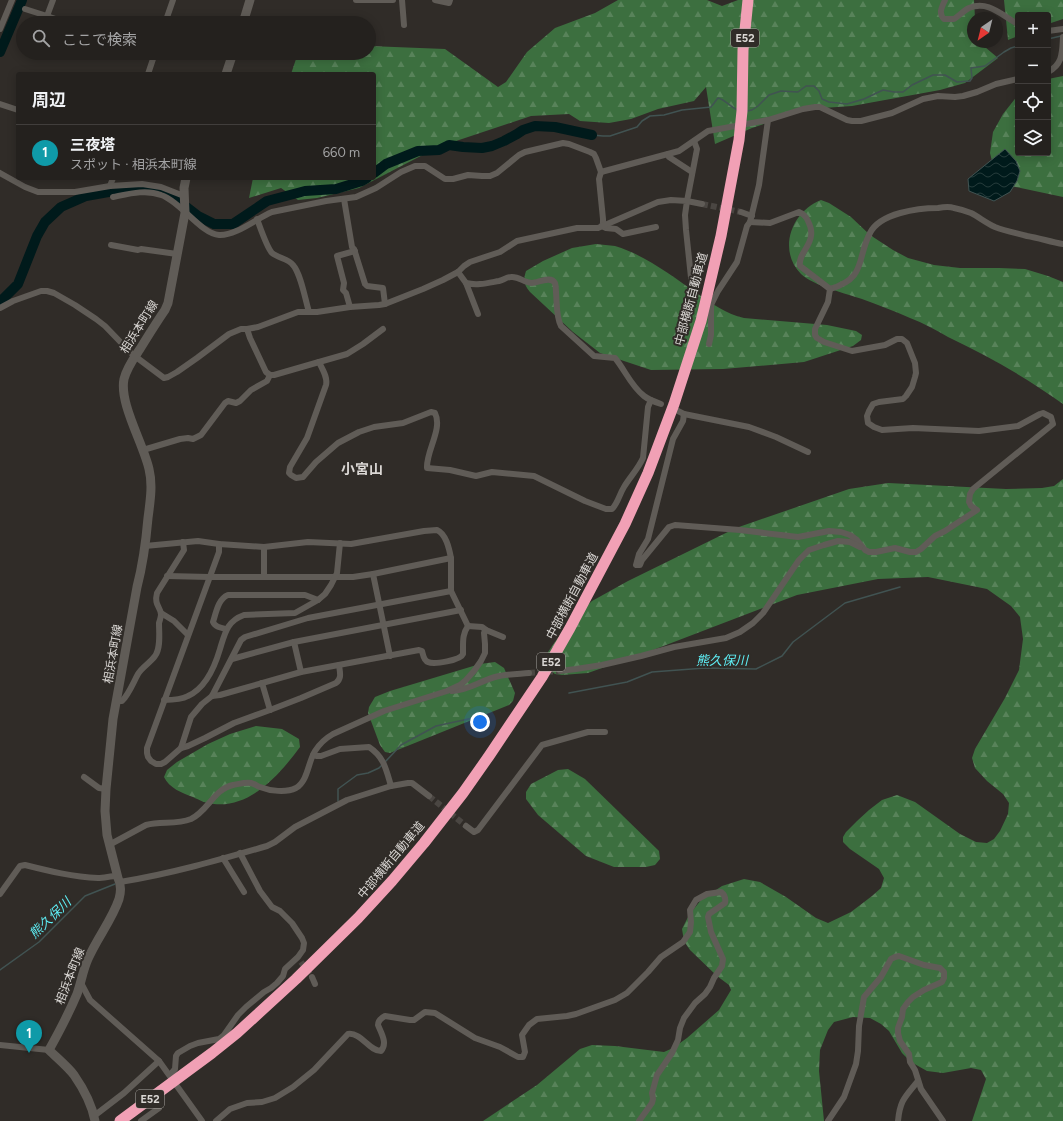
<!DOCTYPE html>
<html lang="ja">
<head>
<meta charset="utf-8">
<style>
	body { margin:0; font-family:Figtree,"Noto Sans JP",sans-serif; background:#2c2927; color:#f1f3f6 }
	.controls { position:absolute; right:12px; top:12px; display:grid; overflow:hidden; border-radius:4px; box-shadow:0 2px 10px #0003 }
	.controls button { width:36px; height:36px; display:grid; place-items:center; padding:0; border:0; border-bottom:1px solid #413e3c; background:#24211e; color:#f1f3f6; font:20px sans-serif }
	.compass { position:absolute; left:967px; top:12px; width:36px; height:36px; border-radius:50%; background:#24211e; box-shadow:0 2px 10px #0003; rotate:215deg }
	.you { position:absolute; left:480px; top:722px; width:14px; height:14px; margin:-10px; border:3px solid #fff; border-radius:50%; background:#1a73e8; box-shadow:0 0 0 6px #1a73e833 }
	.badge { display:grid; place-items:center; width:26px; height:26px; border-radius:50%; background:#0b8043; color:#fff; font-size:13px; font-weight:700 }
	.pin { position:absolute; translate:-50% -33px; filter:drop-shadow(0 1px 2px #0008) }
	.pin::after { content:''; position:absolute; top:21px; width:14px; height:12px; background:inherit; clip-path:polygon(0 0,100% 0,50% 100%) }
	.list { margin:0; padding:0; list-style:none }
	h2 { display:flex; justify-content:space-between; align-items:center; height:52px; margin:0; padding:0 16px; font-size:17px }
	h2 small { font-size:13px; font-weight:400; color:#a3a3a4 }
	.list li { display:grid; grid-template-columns:26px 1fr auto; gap:12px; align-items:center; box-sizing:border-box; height:56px; padding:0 16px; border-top:1px solid #413e3c }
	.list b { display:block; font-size:15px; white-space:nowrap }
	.list p { margin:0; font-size:13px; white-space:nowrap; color:#a3a3a4 }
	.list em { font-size:13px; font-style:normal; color:#a3a3a4 }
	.icon { flex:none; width:22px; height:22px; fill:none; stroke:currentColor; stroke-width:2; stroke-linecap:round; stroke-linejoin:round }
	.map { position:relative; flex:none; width:1063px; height:1121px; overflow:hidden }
	.search { position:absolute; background:#24211e; box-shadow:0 2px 10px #0003; left:16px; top:16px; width:360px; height:44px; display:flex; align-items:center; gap:10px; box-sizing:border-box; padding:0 14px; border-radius:22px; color:#a3a3a4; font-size:15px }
	.panel { position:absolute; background:#24211e; box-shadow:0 2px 10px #0003; left:16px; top:72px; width:360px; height:108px; border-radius:4px }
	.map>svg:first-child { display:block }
</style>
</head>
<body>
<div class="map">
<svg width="1063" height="1121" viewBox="0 0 1063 1121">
	<defs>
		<pattern id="forest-firs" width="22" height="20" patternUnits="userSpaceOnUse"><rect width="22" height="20" fill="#3c6f3f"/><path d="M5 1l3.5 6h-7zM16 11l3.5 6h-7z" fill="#58835a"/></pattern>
		<pattern id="water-waves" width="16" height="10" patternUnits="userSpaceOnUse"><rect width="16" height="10" fill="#001a1b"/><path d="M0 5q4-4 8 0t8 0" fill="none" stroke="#253b3b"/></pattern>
	</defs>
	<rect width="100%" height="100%" fill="#302c28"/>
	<!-- forest -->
	<g fill="url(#forest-firs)">
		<polygon points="618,0 707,0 722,6 738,0 974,0 975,18 973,18 973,42 979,42 998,58 965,83 940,90 852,106 808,109 752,128 715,144 706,87 694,101 658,109 631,119 609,123 580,121 569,114 531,116 438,147 359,188 317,198 298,200 281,188 249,198 253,178 374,178 374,74 291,74 298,53 369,53 369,46 445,49 498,87 506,82 527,52 555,28 595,13"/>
		<polygon points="1004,0 1063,0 1063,19 1048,24 1048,15 1018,15 1018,36 1008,40"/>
		<polygon points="1063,76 1063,197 1011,186 993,165 990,153 993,132 1003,114 1018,95 1018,153 1048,153 1048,79"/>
		<path d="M821 200 829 203 851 217 870 235 893 250 908 258 934 265 960 268H999L1025 269 1048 276 1063 282V404C1027 378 988 356 948 337 936 330 923 323 910 318 895 311 878 305 862 299 847 294 812 285 801 274 777 250 792 211 821 200Z"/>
		<path d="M596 244C602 245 609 245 615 246 645 255 672 276 698 294 713 304 726 314 744 318L827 325 856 331 862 335 861 340 853 346 804 362 723 369 651 370 600 353 573 332 530 292C524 285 523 281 526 271L543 261 572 248Z"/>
		<polygon points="1063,479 1063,1121 972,1121 986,1079 981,1070 971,1068 943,1073 927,1071 911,1062 902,1053 889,1031 881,1024 870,1018 853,1017 834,1022 828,1030 820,1050 819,1071 824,1121 483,1121 537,1085 580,1049 592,1045 615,1046 664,1052 673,1048 687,1038 719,1010 731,990 729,985 717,976 690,950 684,941 682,929 689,915 701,900 722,886 744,879 760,882 786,897 816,918 828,923 851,912 872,896 881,888 884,878 879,869 850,849 843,842 843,837 846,832 857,821 869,810 882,800 897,795 915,802 960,834 976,842 987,843 994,839 1000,831 1008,814 1009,803 1003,794 987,781 975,768 972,758 975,749 1005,698 1019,670 1023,639 1020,617 1011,606 987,589 928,577 878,579 797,595 653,650 588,673 562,675 555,674 548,669 546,664 548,652 568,623 592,601 628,581 736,528 849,489 888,483 1006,489 1042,488 1054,486"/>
		<polygon points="495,662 504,668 515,693 513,701 509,705 390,753 385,752 380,745 368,713 369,707 375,697 390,691 480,664"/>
		<path d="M256 726 282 729 299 739 300 747C280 774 251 808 214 804 207 804 199 800 193 797 182 793 169 788 164 777L167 770 177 762 208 744 230 734Z"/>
		<polygon points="568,769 585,779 659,851 660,859 655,865 646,867 614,867 586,856 538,815 526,799 526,792 531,784 558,770"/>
	</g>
	<!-- water -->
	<polygon fill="url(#water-waves)" stroke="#415352" points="1005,149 1016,161 1020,171 1017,181 1010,192 994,201 969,191 968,179"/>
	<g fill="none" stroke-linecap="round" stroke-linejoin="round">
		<!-- stream -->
		<g stroke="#415352" stroke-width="1.5">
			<polyline points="1048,39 1061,36"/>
			<polyline points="747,111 752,110 758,106 769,95 781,91 798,92 806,86 814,86 819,91 822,99 829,102 847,104 864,99 883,90 894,92 903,92 912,85 933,75 945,75 957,82 970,81 972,78 971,68 985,66 1004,52 1011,48 1018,46"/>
			<path d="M592 135 603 136H610L637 127 642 121 650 116 664 115 682 110 711 107 718 98C726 100 730 107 738 110"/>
			<polyline points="569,693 627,682 652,672 705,668 756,669 782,656 793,642 845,603 900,587"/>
			<polyline points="386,761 401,745 436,726 473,718"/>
			<polyline points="338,801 338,789 357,775 368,773 379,768 382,765"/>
			<polyline points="0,970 39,942 85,896 115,884"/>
		</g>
		<!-- river -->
		<g stroke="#001a1b" stroke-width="10">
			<polyline points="0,52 22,0"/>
			<polyline points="374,173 386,164 418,151 439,150 449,145 463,147 482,148 492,146 504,141 517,134 523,130 535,126 555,127 592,135"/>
			<polyline points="0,301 4,298 18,284 37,236 45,222 61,207 86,196 114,191 144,188 163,191 176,199 198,216 214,224 233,224 267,201 305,191 336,189 362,181 367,178"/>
		</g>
		<!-- street-tunnel -->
		<g stroke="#4a4642" stroke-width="6" stroke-dasharray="6 3" stroke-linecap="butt">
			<polyline points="702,204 741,212"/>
			<polyline points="529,673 560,671"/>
			<polyline points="429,796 466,826"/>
			<polyline points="301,962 312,977"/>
		</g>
		<!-- street -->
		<g stroke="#605c57" stroke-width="6">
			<polyline points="53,0 47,16 67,23"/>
			<polyline points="356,0 393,0"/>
			<polyline points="402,0 404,25"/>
			<polyline points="435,0 449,3 450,0"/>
			<path d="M945 0C942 7 938 13 944 19H954C959 16 963 11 969 8 989 0 1002 16 1018 24"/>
			<polyline points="25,9 47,16"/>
			<polyline points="165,23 173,0"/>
			<polyline points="0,29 12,0"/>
			<polyline points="1048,31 1063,29"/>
			<path d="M1048 72C1063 64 1062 53 1063 37"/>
			<polyline points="148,74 155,53"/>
			<polyline points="0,104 18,110"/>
			<polyline points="694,141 697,149 687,201 702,204"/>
			<polyline points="668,154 669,157 692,172"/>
			<polyline points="601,172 679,151 708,131 768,120 803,109 815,107 820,107 847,120 852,121 861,121 892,113 923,99 938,96 955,97 963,96 977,92 996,84 1018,79"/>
			<polyline points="0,173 25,187 38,192 75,192 110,186 142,184 161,187 184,196"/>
			<polyline points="110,186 113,178"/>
			<path d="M113 197C128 194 146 189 161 195 180 201 201 234 219 235 236 236 257 218 272 212L326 201 356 197 376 188 401 172 415 166H425L445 179H453L468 175 482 176H490L497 173 519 155 525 152 563 143 569 144 590 152 594 154 596 158 601 172 599 179 603 219V223L602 226"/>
			<polyline points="344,199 352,247 354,249 365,284 367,286 383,288 385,304"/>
			<polyline points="741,212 752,216"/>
			<path d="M257 219C260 227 267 248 272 253 278 258 289 259 293 265 301 274 305 299 309 312"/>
			<polyline points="602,226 606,228 616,229 623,234 656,227"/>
			<polyline points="111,245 138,250 141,249 177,254"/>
			<path d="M458 272 466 283C477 286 488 283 499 281 503 280 507 277 511 277 519 276 524 283 532 283 538 283 551 275 555 283 556 286 556 290 556 292 557 303 556 317 561 326L594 356 615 358C625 370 631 386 644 396 649 400 655 402 661 404"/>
			<polyline points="466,283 478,314"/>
			<path d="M830 289C867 278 856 260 870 233 880 213 918 208 938 208 943 207 949 206 954 208 959 209 966 211 971 213 979 217 986 223 995 227 1005 231 1016 233 1027 236 1039 238 1051 242 1063 244"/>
			<polyline points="350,307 346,293 343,290 344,283 337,256 355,251"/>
			<polyline points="0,308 13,301 41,291 47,291 54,293 75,305 96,319 105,326 132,354 164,378 168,377 177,372 197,358 229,334 241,329 247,329 258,327 298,312 317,312 350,307 379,305 385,304 423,289 443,280 458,272 464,266 470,262 500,252 517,241 577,228 598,228 658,202 671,200 687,201 685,215 686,230 692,287 690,305 682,330"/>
			<path d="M247 329 250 338 266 372 270 375H274L319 362C322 369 328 377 326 385L307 438 290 467 289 473 291 475 296 478 303 477 316 462 338 443 359 432 374 427 403 423 431 412 435 413C443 429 426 451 427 468L450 470 476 476 492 472 534 476 585 501 606 509H612C618 503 619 495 624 487 630 477 638 469 643 458L648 407 651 400"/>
			<polyline points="709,344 711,335 711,305 718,291 737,262 747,226 750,222"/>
			<polyline points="319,362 347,354 363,344 383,329"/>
			<polyline points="678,411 684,414 749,427 776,437 808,452"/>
			<path d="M684 414 683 421 673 439 648 539 639 554 636 565H640L642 560 669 527 675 525 740 530 798 537 829 531 841 532 850 535 857 540 865 550 869 552H876L895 548 910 552H916L921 549 935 536 945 531 977 510 971 506 969 502 970 494 973 489 1053 424 1051 417 1043 413 1040 414 1018 426 979 431 913 428 882 430 874 427 868 423 867 416 869 411 873 404 879 402 903 399 906 396 912 387 915 377 916 373 915 363 907 343 902 339H897L885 345 852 351 824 342 817 338 815 335V329L828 302 830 289 800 266C798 255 810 247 811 236 812 231 810 225 808 221 806 216 804 214 799 212L770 223 750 222 759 185 768 120"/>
			<polyline points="143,450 180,439 188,438 193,439 201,435 225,403 228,401 236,403 240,401 251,390 267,381 270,375"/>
			<path d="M219 544V552L147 748V753L148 757 151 761 156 764H161L165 762 181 748 188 746 205 738 234 723 270 710 301 698 336 683C342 678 340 673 339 665"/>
			<path d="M145 546 198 541 219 544 264 547 308 542 351 544 424 531 437 530C446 534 449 548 451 558V591L468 626"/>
			<polyline points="264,547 264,577"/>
			<polyline points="373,574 390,656"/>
			<polyline points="167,576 209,577 353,577 373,574 451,558"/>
			<polyline points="161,613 174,621 188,635"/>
			<polyline points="468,626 482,627 486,630 503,637"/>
			<path d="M226 629C221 628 215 627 213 622 216 613 218 599 228 595H305L318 600"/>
			<polyline points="294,642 301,672"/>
			<polyline points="232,659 294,642 461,610"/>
			<polyline points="560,671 576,669 602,665 641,656 674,647 726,638 740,632 753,623 763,613 799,560 809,550 824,545 838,541 850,542 860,547"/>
			<polyline points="262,683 270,710"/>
			<path d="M452 691C469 690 480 681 495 677 506 674 518 674 529 673"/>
			<path d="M212 696 220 695 301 672 419 650 422 651C423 655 424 661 428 662 434 665 461 660 463 654 463 653 463 648 463 647 463 640 463 633 468 626"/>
			<path d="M164 700C172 700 181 700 188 696 206 688 215 666 220 649 225 633 227 621 244 615L295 613 318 600 325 594 331 585 337 573 340 543"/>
			<path d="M117 701H122C129 694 133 683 138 674 142 667 150 663 155 656 161 648 159 633 159 623 160 620 161 617 161 614 160 606 154 605 157 593L184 550 183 542"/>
			<polyline points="181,748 191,717 202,704 212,696 241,640 245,637 308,618 451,591"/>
			<path d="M313 755 317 756H321L340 749 369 747C384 757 386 769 391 786"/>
			<polyline points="84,777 99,788 106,789"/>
			<polyline points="466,826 474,832 478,830 542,745 588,732 605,732"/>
			<path d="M109 845 146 825C161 821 176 825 191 819 208 811 214 789 233 785 239 784 246 782 251 783 255 784 257 786 260 787 270 791 286 793 296 788 308 781 308 762 315 751 320 743 326 738 333 734L384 711 447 691 460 685 466 680 474 671 481 661 485 653V644L484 633 486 630"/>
			<polyline points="223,858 244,892"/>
			<path d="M120 882C170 874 219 860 267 846L275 842 295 827 347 800 391 786 408 783H412L429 796"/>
			<path d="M0 894 20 866 25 865C49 871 73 877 98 878 104 878 111 876 117 876"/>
			<polyline points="312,977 315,984"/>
			<polyline points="81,983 90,1000 159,1061 202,1121"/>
			<polyline points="0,1045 49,1050"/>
			<polyline points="170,1075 175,1069 176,1056 178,1053 190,1046 198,1043 219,1039 224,1035 238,1015 246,1007 264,992 271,988 277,983 283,976 285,969 298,957 303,950 304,943 302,938 292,923 280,911 272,907 260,891 240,853"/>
			<polyline points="94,1116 124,1093 159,1061"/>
			<polyline points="141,1121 159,1108"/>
			<path d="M216 1121 230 1109 247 1103 262 1102 275 1098 293 1087 314 1070 348 1034C361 1032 369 1051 381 1051 388 1043 381 1033 378 1025 378 1020 381 1018 385 1016L410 1020H414L425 1012 435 1013 475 1038 500 1047 518 1057H523L525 1052 522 1035 529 1025 537 1019 567 1016 576 1014 615 1000 627 993 648 972 661 957 683 942 690 932 691 922 690 910 696 900 707 894 721 892C725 895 726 898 725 903L709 914 708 917 711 932 723 959 722 966 714 978 710 987 705 994 695 1003 684 1018 680 1028 678 1040 672 1053 657 1075 652 1093 653 1099 652 1103 639 1121"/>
			<polyline points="828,1121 844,1097 856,1064 858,1051 859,1026 864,997 881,977 891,959 895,957 899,956 924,965 940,968 944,972 944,978 942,982 924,990 913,997 908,1002 903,1009 902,1017 898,1028 898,1033 900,1041 909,1054 910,1062 915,1070 921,1089 943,1121"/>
			<path d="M898 1121C900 1100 905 1097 918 1081"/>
		</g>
		<!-- secondary -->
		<g stroke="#605c57" stroke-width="9">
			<polyline points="243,23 250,0"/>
			<polyline points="226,74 233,53"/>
			<path d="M95 1121C92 1105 83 1088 74 1075 67 1066 57 1058 49 1050 59 1032 69 1013 77 994 81 983 83 970 88 959 97 938 112 920 119 899 121 892 121 884 118 878L107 835 105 811 106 789 113 719 137 587C143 564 146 541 148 518 150 502 153 485 149 469 143 443 119 403 124 379 127 367 134 358 140 349 148 336 156 323 165 310L168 303 185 213 184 188 186 178"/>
		</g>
		<!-- highway -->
		<polyline stroke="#f1a0b5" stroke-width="11" points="120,1121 212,1053 237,1033 296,979 358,918 392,881 424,843 463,793 489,756 542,677 570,628 625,524 648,473 674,404 701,321 721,236 739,140 742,111 743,50 748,0"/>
	</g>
	<g text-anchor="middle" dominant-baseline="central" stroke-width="4" stroke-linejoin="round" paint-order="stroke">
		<!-- shield labels -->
		<g fill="#302c28" stroke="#a7a4a0" stroke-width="1">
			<rect x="731" y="29" width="28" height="18" rx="3"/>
			<rect x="537" y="653" width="28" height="18" rx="3"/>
			<rect x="136" y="1090" width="28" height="18" rx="3"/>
		</g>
		<g font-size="11" font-weight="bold" fill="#dad7d4">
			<text x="745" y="38">E52</text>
			<text x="551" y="662">E52</text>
			<text x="150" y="1099">E52</text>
		</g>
		<!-- street labels -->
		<g font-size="12" fill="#dad7d4" stroke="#302c28">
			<text transform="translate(691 299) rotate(-75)">中部横断自動車道</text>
			<text transform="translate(139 327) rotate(-58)">相浜本町線</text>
			<text transform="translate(572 596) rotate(-62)">中部横断自動車道</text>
			<text transform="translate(113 654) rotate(-80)">相浜本町線</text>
			<text transform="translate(391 860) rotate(-50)">中部横断自動車道</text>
			<text transform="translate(70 976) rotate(-69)">相浜本町線</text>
		</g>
		<!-- water labels -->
		<g font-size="13" font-style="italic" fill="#5eeff6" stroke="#302c28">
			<text x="722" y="660">熊久保川</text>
			<text transform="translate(50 918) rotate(-44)">熊久保川</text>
		</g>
		<!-- quarter labels -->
		<g font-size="14" font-weight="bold" fill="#dad7d4" stroke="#302c28">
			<text x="362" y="469">小宮山</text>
		</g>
	</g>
</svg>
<div class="controls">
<button>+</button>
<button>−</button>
<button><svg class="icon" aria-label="locate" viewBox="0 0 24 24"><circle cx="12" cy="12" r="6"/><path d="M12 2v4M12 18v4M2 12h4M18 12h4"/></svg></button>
<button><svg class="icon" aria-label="layers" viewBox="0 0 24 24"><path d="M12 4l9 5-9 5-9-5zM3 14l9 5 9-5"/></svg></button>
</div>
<svg class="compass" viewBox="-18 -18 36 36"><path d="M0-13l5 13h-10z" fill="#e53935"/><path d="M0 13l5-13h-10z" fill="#a3a3a4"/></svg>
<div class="you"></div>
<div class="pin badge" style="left:29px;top:1053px;background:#0f9aa8">1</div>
<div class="search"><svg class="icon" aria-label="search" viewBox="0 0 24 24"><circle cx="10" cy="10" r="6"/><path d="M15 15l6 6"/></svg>ここで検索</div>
<section class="panel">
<h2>周辺<small></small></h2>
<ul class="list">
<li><span class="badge" style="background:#0f9aa8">1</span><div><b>三夜塔</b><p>スポット · 相浜本町線</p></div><em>660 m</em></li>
</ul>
</section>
</div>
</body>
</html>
